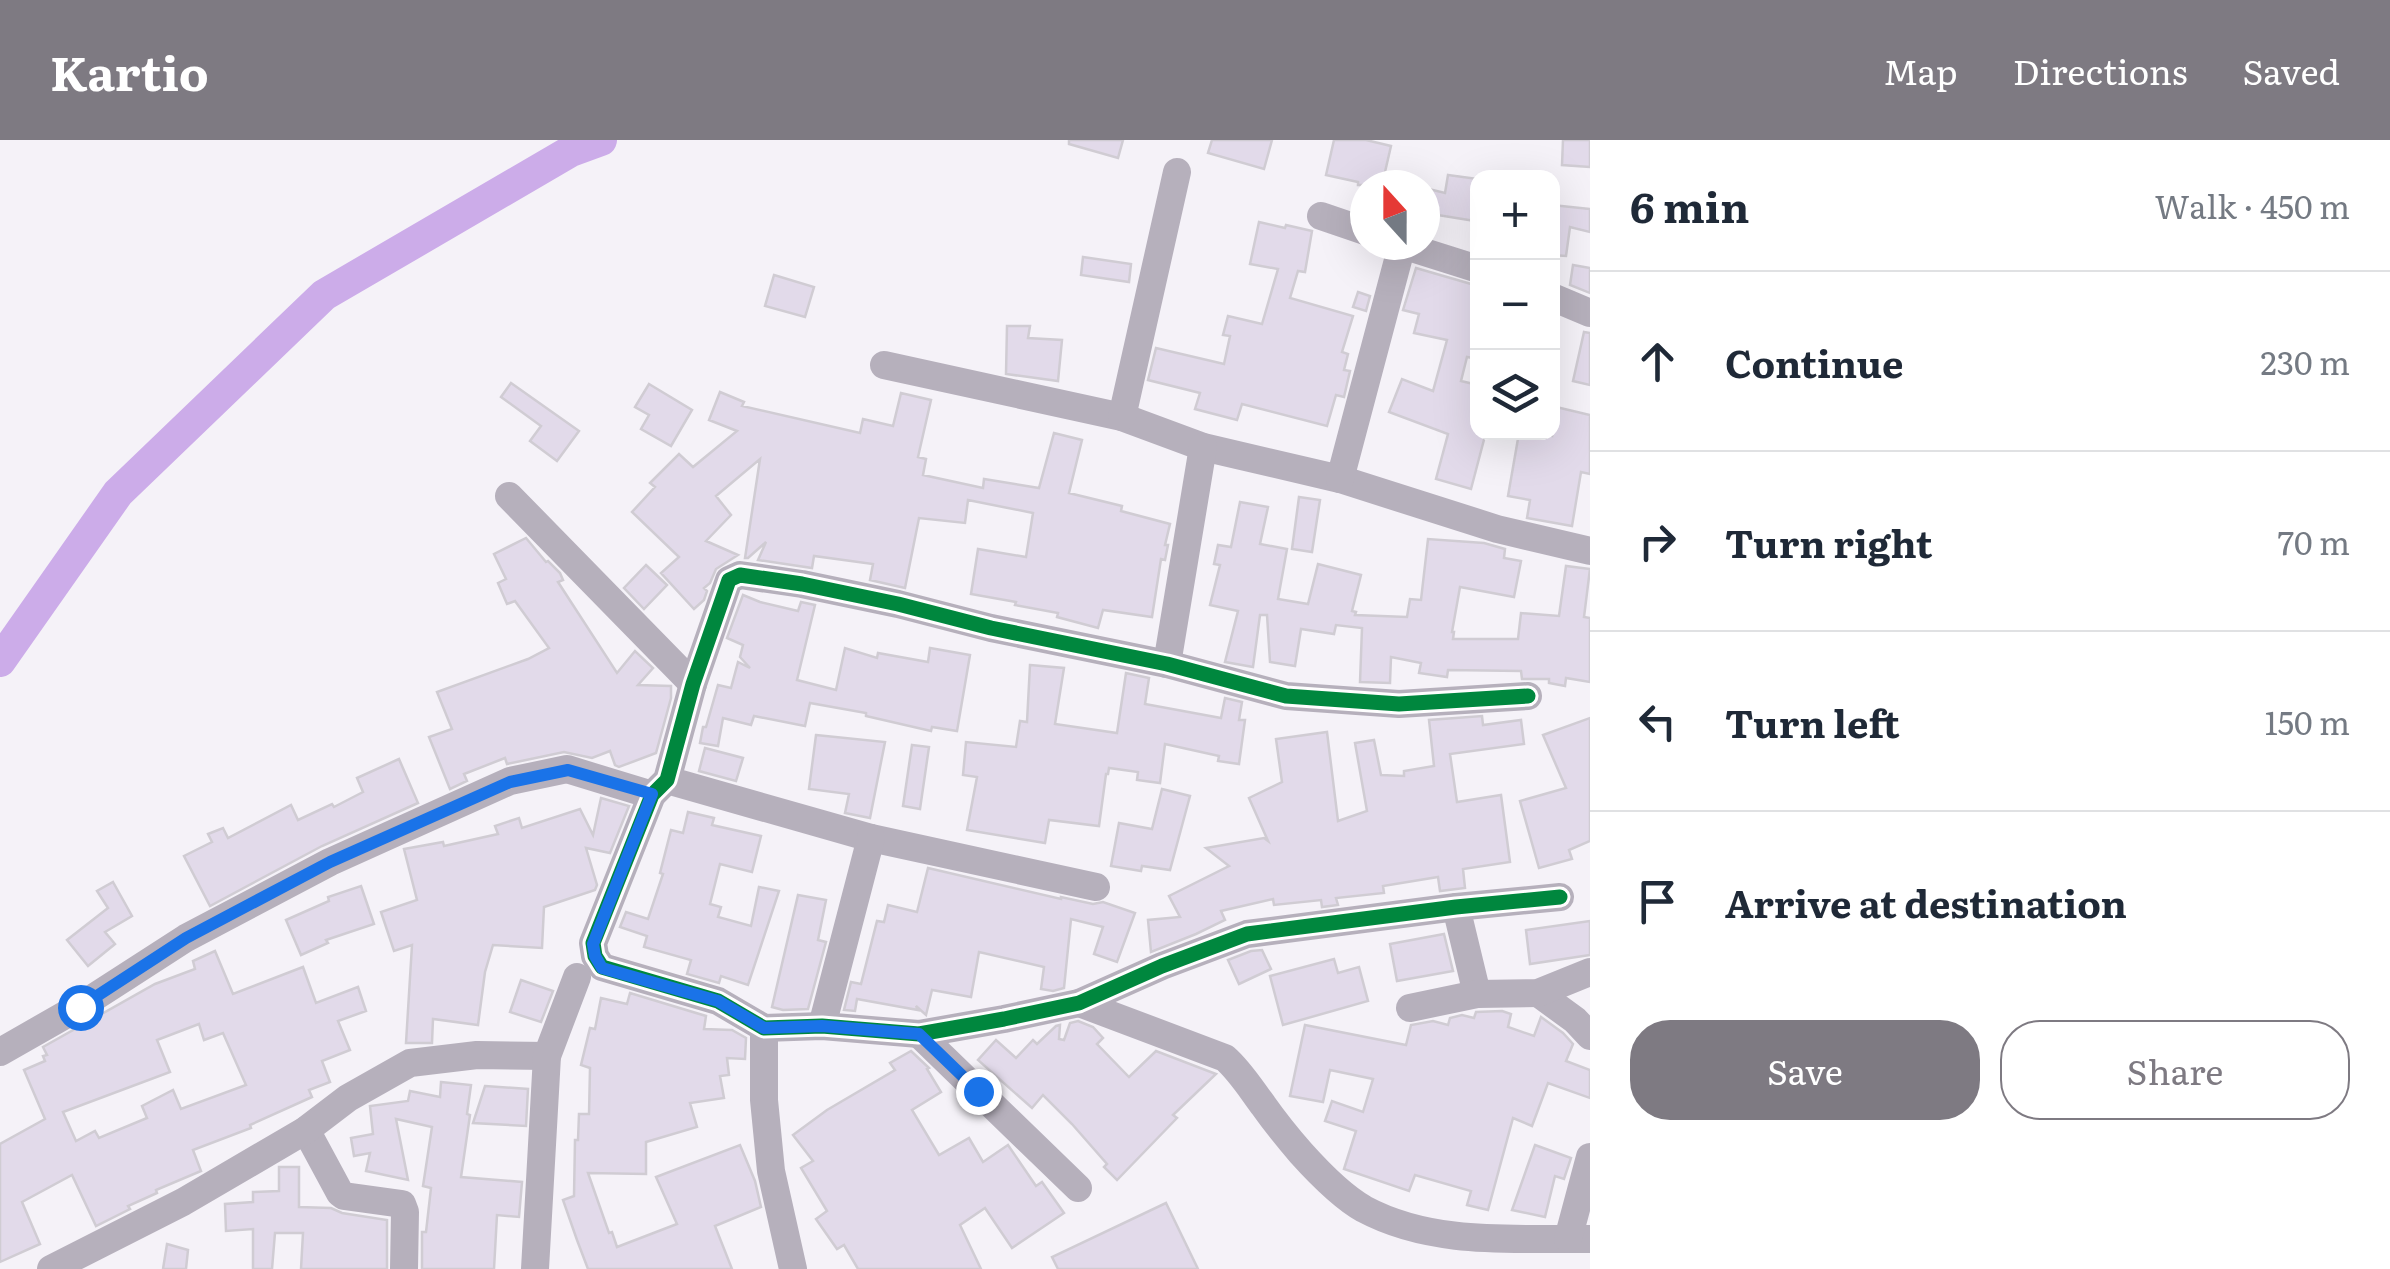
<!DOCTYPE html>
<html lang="en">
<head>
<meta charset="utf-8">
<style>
	body { margin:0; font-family:Literata,serif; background:#f6f6f7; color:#1f2937 }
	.controls { position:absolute; right:30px; top:30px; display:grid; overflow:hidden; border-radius:20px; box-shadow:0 10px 40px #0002 }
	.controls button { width:90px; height:90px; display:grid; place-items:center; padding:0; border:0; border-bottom:2px solid #e0e1e3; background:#fff; color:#1f2937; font:50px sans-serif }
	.compass { position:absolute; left:1350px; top:30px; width:90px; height:90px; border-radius:50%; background:#fff; box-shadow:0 10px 40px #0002; rotate:339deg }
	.stop { position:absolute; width:30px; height:30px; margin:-22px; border:8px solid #1a73e8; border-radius:50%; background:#fff }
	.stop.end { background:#1a73e8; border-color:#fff; box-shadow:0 2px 10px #0008 }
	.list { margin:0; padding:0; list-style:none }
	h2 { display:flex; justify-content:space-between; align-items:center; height:130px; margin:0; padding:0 40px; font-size:42px }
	h2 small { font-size:32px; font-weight:400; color:#747a83 }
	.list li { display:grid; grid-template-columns:65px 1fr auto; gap:30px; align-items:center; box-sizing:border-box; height:180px; padding:0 40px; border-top:2px solid #e0e1e3 }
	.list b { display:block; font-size:38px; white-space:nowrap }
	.list em { font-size:32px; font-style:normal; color:#747a83 }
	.actions { display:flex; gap:20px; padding:30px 40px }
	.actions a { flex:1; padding:22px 0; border:2px solid #7e7a82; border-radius:40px; text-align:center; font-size:35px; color:#7e7a82 }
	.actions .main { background:#7e7a82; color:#fff }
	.icon { flex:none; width:55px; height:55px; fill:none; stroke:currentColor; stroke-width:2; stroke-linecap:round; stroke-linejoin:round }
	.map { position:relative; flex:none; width:1590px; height:1129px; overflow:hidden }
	header { display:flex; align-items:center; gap:60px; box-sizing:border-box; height:140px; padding:0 50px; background:#7e7a82; color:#fff }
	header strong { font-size:48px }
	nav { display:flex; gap:55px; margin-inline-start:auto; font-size:35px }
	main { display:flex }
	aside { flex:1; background:#fff }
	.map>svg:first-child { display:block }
</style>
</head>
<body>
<header>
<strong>Kartio</strong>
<nav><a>Map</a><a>Directions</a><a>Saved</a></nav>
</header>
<main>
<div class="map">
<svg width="1590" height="1129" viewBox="0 0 1590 1129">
	<rect width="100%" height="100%" fill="#f5f2f8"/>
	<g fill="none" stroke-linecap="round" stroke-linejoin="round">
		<!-- river -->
		<polyline stroke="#ccace9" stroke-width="32" points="0,521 118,353 324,155 571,11 601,0"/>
	</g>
	<!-- building -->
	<g fill="#e2daea" stroke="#d0ccd3" stroke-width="2.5" fill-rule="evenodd">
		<polygon points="1069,0 1123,0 1118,18 1069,4"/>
		<polygon points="1212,0 1272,0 1264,29 1208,13"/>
		<polygon points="1334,0 1366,0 1391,6 1382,45 1358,45 1358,42 1326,35"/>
		<polygon points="1563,0 1590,0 1590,27 1562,25"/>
		<polygon points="1448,35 1478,39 1475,81 1425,73 1425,48 1445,53"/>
		<polygon points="1552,65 1590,69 1590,92 1570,87 1566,116 1552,115"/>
		<polygon points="1259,82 1285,88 1286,85 1312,91 1305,132 1298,131 1290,158 1353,176 1342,212 1348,214 1344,230 1350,231 1344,257 1336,255 1327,286 1242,264 1237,280 1195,269 1200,253 1148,240 1156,208 1224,224 1230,196 1223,195 1228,176 1262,184 1278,129 1250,124"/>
		<polygon points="1083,117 1131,124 1129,142 1081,135"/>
		<polygon points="1573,125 1590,128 1590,153 1570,145"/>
		<polygon points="1416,128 1478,146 1478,219 1467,217 1461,241 1478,245 1478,292 1486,292 1471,349 1436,339 1448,294 1389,272 1402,239 1433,251 1447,200 1414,193 1419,174 1403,170"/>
		<polygon points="774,135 814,147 805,177 765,166"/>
		<polygon points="1358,152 1370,156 1366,171 1353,167"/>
		<polygon points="1007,186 1030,186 1028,198 1062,200 1058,241 1006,234"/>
		<polygon points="1584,192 1590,193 1590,245 1573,241"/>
		<polygon points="511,243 579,291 557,321 530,301 541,286 501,257"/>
		<polygon points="649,244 692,270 671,306 641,289 649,275 635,267"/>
		<polygon points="720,252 744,262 742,266 860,293 863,279 893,286 901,253 931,260 918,317 926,319 923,335 983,348 984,339 1039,348 1054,293 1082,300 1069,353 1122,366 1121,371 1170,384 1165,405 1168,405 1165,420 1161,419 1152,477 1103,470 1098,488 1057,477 1058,473 1015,465 1016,462 971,454 978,409 1026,417 1033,373 968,360 965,383 919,378 905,448 870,440 873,424 814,416 812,428 758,420 766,402 748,418 745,418 760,319 716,356 731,375 706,401 738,415 716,429 710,443 704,448 707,451 704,460 694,469 661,433 679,417 632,372 655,347 650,343 679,314 693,327 737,291 709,280"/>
		<polygon points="1552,266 1590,275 1590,334 1581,332 1572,386 1527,378 1530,360 1508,356 1519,293 1543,297 1544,294 1552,296"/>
		<polygon points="1299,357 1320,360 1312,412 1292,409"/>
		<polygon points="1240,362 1268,367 1260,404 1287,409 1278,459 1308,464 1318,424 1361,435 1352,471 1356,472 1355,475 1407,477 1410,459 1421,460 1428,399 1484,403 1505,409 1504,418 1521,421 1514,457 1460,447 1452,492 1454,492 1453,499 1518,499 1521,473 1559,476 1566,426 1590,429 1584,477 1590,478 1590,542 1566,538 1565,546 1549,543 1549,539 1522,539 1521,531 1448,530 1447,537 1419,533 1421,523 1391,517 1390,543 1360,542 1362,488 1336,485 1334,494 1301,489 1295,526 1270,522 1267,475 1260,475 1253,527 1225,522 1238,471 1210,465 1220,425 1214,424 1218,405 1231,407"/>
		<polygon points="526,398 546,422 548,421 560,433 563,440 558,442 617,533 635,511 653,528 638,545 671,546 671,558 656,613 619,627 615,625 610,611 592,618 564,612 507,624 505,618 464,634 467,641 450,649 429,597 452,589 437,552 528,519 549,508 515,461 507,464 498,443 506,439 494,414"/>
		<polygon points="646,425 667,445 644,469 624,448"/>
		<polygon points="743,455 760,462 798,471 801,462 815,465 797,540 836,550 845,508 877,518 878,513 928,522 930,508 970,515 957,591 932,587 931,591 866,576 866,573 810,563 805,586 754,576 751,585 723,578 718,606 700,603 703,587 706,587 718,545 731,548 738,522 750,528 740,517 743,505 727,498"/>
		<polygon points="1030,525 1064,528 1055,584 1117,593 1126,533 1149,538 1145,564 1221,578 1225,558 1242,562 1239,580 1245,580 1239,624 1218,621 1219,616 1165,604 1160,643 1137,640 1138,632 1109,628 1108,634 1106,634 1099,686 1049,680 1045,703 967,690 977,637 963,635 966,602 1016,607 1020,581 1027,582"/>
		<polygon points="1482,576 1483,585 1521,580 1524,604 1450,614 1457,662 1501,655 1510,722 1463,729 1465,748 1440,751 1438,737 1383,746 1384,753 1336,758 1338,765 1322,767 1321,760 1274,765 1273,759 1221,771 1225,780 1196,794 1151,812 1148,780 1180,777 1169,756 1229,726 1206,708 1264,698 1268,701 1249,658 1282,642 1276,599 1327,592 1338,681 1367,671 1355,603 1374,600 1381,635 1404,636 1404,631 1434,626 1429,580"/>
		<polygon points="1590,578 1590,701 1569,710 1572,719 1539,728 1520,661 1566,648 1543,595"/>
		<polygon points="816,595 885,602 870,678 845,673 849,654 809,649"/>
		<polygon points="912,605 929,607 920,669 903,666"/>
		<polygon points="705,608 743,618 736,641 699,631"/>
		<polygon points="399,619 418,663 322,706 210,766 184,716 212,702 208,694 223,688 228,698 291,665 298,680 332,664 334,667 363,652 357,638"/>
		<polygon points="1162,649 1190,656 1170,730 1142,726 1141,731 1111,726 1119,683 1152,689"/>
		<polygon points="601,658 629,666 610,713 586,708 597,745 595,750 544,767 542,808 493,805 485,832 478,885 433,879 432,903 406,903 412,805 394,811 381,772 417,760 404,709 443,702 444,706 498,694 495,686 519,678 522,688 580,669 593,695"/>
		<polygon points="688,672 714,678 712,685 761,696 752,732 720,724 710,764 721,767 718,777 751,786 759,747 779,751 748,845 721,836 719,843 687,834 691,820 644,807 647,796 620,787 626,772 648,779 663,734 660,733 671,690 683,693"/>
		<polygon points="928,728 1061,759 1061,757 1093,764 1103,762 1135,773 1117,822 1094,814 1103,787 1071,779 1064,848 1053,851 1041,849 1044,827 979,812 971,857 932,850 926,875 916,866 918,870 857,859 855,871 844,870 851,842 861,844 877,781 884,782 888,765 917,772"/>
		<polygon points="113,742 132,776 105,792 115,804 88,826 67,800 108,768 97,751"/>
		<polygon points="361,746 374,784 326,800 328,803 301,815 286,780 329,761 328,757"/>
		<polygon points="798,755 826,760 818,800 826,802 808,869 783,870 772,867"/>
		<polygon points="1590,781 1590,815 1530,824 1526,790"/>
		<polygon points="1444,794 1453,831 1397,841 1390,804"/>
		<polygon points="1262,810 1271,829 1239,844 1228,820 1251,811"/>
		<path d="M215 811 233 854 303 827 316 863 358 847 366 871 338 881 350 910 322 921 330 942 309 950 312 957 250 985 251 988 193 1010 201 1031 156 1050 157 1053 128 1066 130 1069 96 1086 72 1035 22 1062 40 1104 0 1122V1004L45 979 24 930 45 921 43 916 47 915 43 907 155 844 195 829 193 821ZM199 884 204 900 223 893 246 945 181 969 173 950 142 966 147 978 99 998 95 991 76 1001 63 972 170 932 157 900Z"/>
		<polygon points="1334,819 1338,833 1359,827 1368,861 1283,885 1270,836"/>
		<polygon points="521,840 553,851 541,882 510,872"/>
		<polygon points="630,853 706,876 704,889 732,890 746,898 745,919 727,918 729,935 720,936 724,958 690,963 697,987 646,1002 646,1034 588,1033 609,1093 612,1092 617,1107 677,1084 656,1037 740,1005 755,1041 761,1067 715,1086 732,1129 588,1129 577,1100 563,1060 574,1056 575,1000 578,1000 579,974 589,974 590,928 581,925 590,888 595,889 601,858 627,864"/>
		<polygon points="1502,871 1511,874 1508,887 1534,896 1541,877 1563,893 1573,904 1566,921 1590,930 1590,958 1548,943 1532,986 1513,978 1488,1070 1467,1065 1471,1051 1415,1035 1409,1051 1344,1029 1356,991 1325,981 1332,961 1363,972 1373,939 1330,930 1323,962 1290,956 1305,885 1406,905 1411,885 1433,881 1448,885 1450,878 1462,875 1474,878 1476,872"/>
		<polygon points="1078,881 1093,887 1103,898 1097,904 1129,937 1156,911 1216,934 1173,975 1177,978 1117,1040 1104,1027 1107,1024 1072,984 1043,955 1032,968 978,920 996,900 1016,918 1033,900 1037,904 1056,886 1060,885 1059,899 1064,900 1070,883"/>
		<polygon points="911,911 929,928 927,929 941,952 912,970 939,1015 969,998 983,1022 1008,1005 1036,1046 1042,1042 1064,1073 1012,1108 985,1068 960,1085 981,1129 858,1129 844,1105 837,1109 816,1079 827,1071 801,1028 813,1021 793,995 827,970 895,930 890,923"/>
		<polygon points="441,942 471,945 467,974 470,975 461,1037 522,1042 519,1077 497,1075 494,1129 422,1129 422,1092 426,1092 431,1048 423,1046 432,987 396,979 408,1040 366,1031 370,1013 354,1016 351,998 373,994 370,966 408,961 410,951 440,957"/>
		<polygon points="485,946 528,949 526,986 473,983"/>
		<polygon points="1535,1005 1571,1018 1564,1039 1555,1036 1545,1077 1512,1070"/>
		<polygon points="279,1027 299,1027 299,1067 331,1068 342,1073 387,1080 387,1129 301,1129 303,1093 275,1093 272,1129 253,1129 253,1089 226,1091 225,1064 253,1062 253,1052 279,1051"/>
		<polygon points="1166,1063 1198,1129 1058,1129 1052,1117"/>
		<polygon points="167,1104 188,1110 186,1129 163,1129"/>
	</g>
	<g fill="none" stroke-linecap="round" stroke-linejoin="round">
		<!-- minor -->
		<g stroke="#b6b0bc" stroke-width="28">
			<polyline points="1321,76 1365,91"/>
			<polyline points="1552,157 1590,173"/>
			<polyline points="884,225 1122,277 1203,307 1340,339 1497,389 1590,411"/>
			<polyline points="1122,277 1177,32"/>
			<polyline points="1340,339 1402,105 1478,129"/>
			<polyline points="509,356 693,544"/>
			<polyline points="1167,524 1203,307"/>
			<polyline points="1528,556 1399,564 1286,556 1167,524 991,488 898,464 802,444 740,435 729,440 693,544 667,640 652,655 593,803 595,816 602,827 718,861 764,888 822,886 919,894 1004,879 1079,863 1162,826 1247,794 1456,767 1560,757"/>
			<polyline points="667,640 871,698 1096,747"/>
			<polyline points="1456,767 1477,854"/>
			<polyline points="1538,853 1575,880 1590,896"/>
			<path d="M1079 863 1225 918C1240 931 1251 949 1263 965 1275 982 1288 998 1301 1013 1319 1033 1341 1056 1364 1069 1433 1106 1515 1098 1590 1099"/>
			<polyline points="1410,868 1477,854 1538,853 1590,832"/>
			<polyline points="822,886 871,698"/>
			<polyline points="764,888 764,960 771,1031 793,1129"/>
			<polyline points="919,894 1078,1048"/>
			<polyline points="0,912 79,867 186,798 330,722 510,641 567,629 652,655"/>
			<polyline points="306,990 340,1053 344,1056 402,1064 405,1072 404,1129"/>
			<polyline points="1568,1099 1590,1017"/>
			<polyline points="51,1129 183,1062 306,990 348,958 410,923 477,915 547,916"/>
			<polyline points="535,1129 547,916 577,837"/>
		</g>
		<!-- cycleway casing -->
		<g stroke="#fefefe" stroke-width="21">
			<polyline id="cycleway" points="1528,556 1399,564 1286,556 1167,524 991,488 898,464 802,444 740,435 729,440 693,544 667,640 652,655 593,803 595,816 602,827 718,861 764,888 822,886 919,894 1004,879 1079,863 1162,826 1247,794 1456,767 1560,757"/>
		</g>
		<!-- cycleway -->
		<use href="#cycleway" stroke="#00873e" stroke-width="15"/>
	</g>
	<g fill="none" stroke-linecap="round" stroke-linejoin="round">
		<!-- route -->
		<polyline stroke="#1a73e8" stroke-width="12" points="80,867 186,798 330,722 510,642 568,630 652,654 593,804 595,816 602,828 718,861 764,888 822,886 919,894 978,951"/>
	</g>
</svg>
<div class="controls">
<button>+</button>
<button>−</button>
<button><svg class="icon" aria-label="layers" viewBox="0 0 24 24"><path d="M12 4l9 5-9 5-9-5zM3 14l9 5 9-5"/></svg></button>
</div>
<svg class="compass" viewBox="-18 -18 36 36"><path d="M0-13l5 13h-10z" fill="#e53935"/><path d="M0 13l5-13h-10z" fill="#747a83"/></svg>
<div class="stop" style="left:80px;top:867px"></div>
<div class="stop end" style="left:978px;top:951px"></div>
</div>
<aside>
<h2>6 min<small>Walk · 450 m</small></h2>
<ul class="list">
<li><svg class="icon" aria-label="ahead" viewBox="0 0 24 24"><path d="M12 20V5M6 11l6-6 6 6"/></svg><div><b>Continue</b></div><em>230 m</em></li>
<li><svg class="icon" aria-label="right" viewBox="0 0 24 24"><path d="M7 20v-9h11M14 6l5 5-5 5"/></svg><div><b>Turn right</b></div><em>70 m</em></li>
<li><svg class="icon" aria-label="left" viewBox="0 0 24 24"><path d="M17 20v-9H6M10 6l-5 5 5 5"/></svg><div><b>Turn left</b></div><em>150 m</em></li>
<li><svg class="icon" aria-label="arrive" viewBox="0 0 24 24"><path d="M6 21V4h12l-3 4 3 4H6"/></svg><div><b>Arrive at destination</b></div></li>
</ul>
<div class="actions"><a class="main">Save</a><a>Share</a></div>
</aside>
</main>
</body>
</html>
